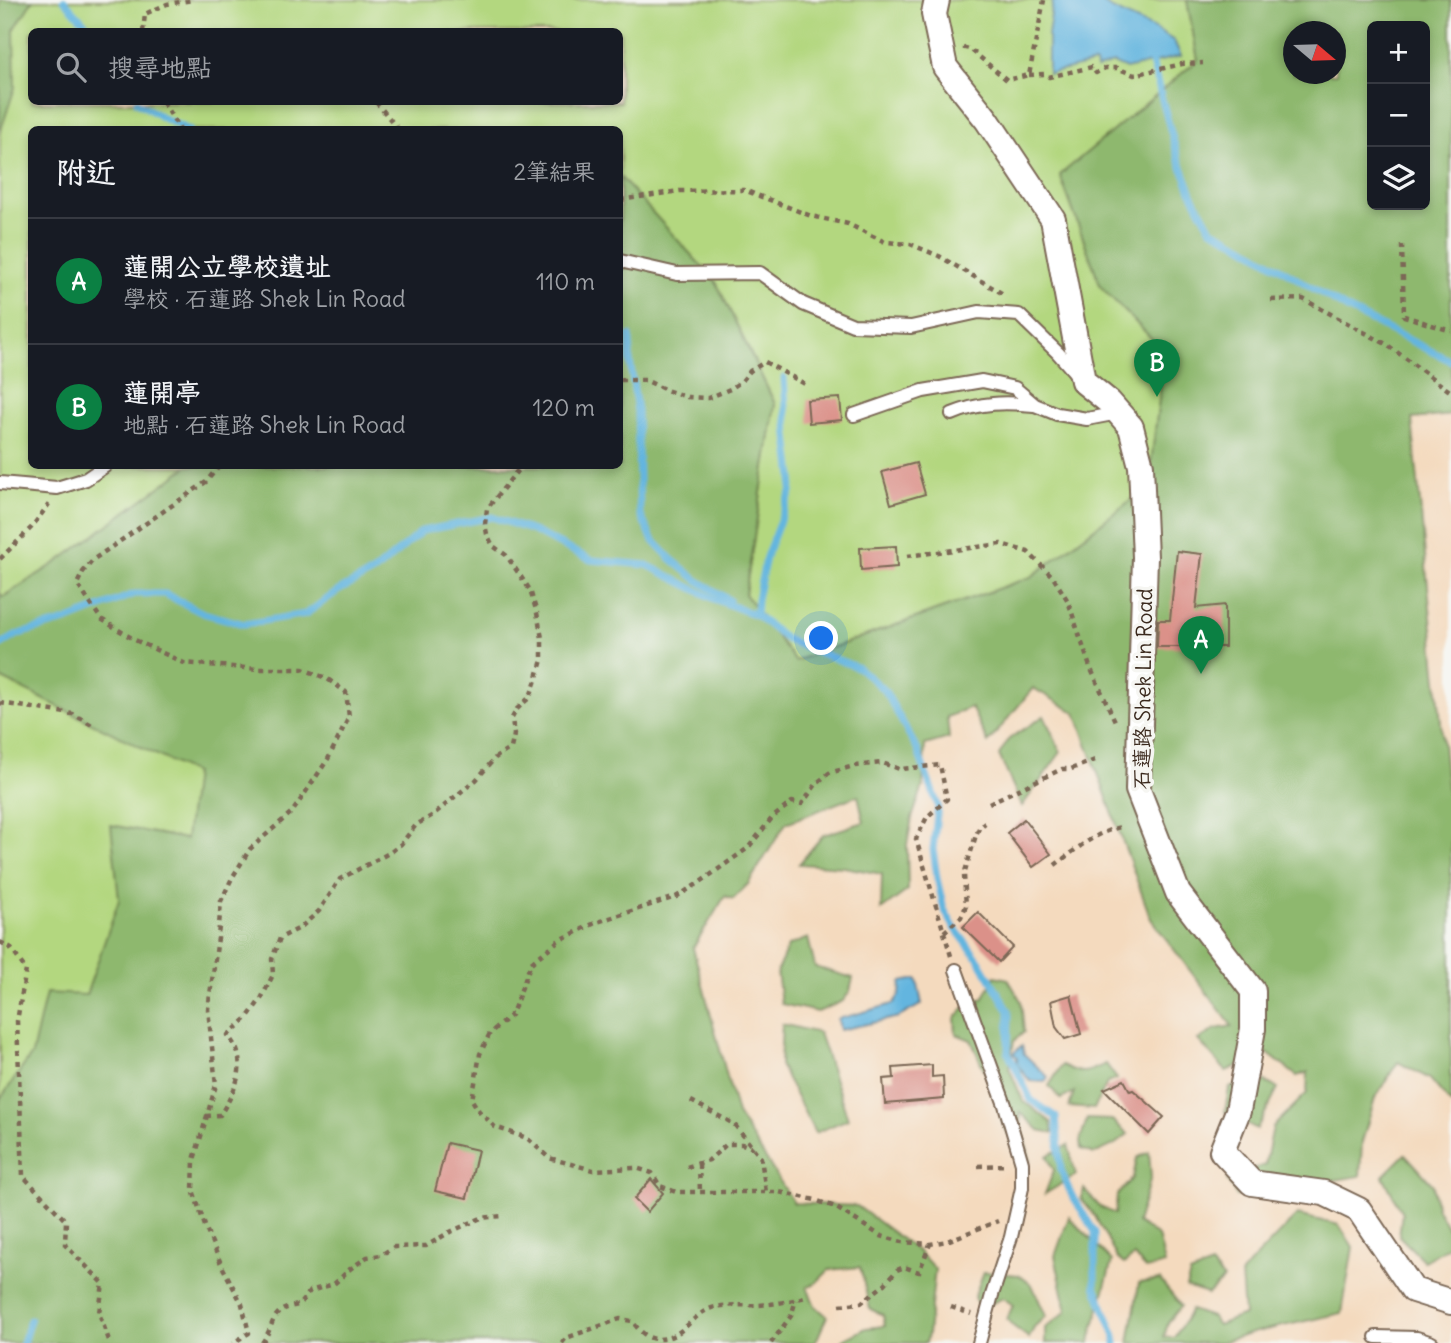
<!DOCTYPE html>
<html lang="zh-TW">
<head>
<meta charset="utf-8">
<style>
	body { margin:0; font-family:Delius,"LXGW WenKai TC",sans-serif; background:#242831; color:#f1f3f6 }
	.controls { position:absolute; right:21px; top:21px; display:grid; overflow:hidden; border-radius:10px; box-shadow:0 4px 10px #0003 }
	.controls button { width:63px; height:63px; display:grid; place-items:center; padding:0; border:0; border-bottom:2px solid #363941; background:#171b24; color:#f1f3f6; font:35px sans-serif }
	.compass { position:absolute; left:1283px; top:21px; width:63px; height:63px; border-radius:50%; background:#171b24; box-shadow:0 4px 10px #0003; rotate:109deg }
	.you { position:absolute; left:822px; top:639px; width:24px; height:24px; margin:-18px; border:5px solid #fff; border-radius:50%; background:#1a73e8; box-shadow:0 0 0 10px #1a73e833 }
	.badge { display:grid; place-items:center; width:46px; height:46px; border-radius:50%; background:#0b8043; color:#fff; font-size:23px; font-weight:700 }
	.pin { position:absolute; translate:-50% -58px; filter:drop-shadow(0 2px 4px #0008) }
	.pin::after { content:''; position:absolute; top:37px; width:24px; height:21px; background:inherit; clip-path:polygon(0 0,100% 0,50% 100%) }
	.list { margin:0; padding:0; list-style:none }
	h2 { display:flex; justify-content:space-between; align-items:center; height:91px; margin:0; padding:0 28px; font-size:30px }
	h2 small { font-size:23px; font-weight:400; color:#9ea1a6 }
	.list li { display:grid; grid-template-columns:46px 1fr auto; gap:21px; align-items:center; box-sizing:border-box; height:126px; padding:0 28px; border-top:2px solid #363941 }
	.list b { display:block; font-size:26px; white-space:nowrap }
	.list p { margin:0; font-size:23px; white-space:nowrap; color:#9ea1a6 }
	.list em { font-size:23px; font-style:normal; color:#9ea1a6 }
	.icon { flex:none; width:38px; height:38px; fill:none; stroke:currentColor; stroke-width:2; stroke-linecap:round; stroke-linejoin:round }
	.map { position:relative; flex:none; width:1451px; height:1343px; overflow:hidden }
	.search { position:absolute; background:#171b24; box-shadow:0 4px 10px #0003; left:28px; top:28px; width:595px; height:77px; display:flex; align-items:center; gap:18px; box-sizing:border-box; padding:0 24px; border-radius:10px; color:#9ea1a6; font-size:26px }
	.panel { position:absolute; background:#171b24; box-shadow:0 4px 10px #0003; left:28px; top:126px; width:595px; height:343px; border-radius:10px }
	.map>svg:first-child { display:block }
</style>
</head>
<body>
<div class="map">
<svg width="1451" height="1343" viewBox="0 0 1451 1343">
	<rect width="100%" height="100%" fill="#f6f6f2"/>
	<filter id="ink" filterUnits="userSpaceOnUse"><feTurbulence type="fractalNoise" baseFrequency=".0143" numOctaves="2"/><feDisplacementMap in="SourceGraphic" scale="14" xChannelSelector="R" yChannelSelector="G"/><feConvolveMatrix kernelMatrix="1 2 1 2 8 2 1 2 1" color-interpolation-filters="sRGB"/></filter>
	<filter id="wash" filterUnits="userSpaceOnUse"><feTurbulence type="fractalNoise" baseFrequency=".00686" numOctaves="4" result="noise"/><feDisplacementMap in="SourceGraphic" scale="28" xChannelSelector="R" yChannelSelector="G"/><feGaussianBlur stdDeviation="1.57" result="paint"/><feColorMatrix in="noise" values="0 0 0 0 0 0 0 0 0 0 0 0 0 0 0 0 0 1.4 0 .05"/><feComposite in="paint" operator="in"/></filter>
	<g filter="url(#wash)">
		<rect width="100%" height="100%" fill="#f4dabe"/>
		<!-- green -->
		<g fill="#b3d77f" stroke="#77804e" stroke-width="2" fill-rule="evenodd">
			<path d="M0 0H1187L1198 60 1060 175 1101 287 1165 352 1148 487 1031 577 795 661 745 594 775 404 716 282 620 177V130H32V466H188L59 561 2 597 0 593ZM32 32H620V102H32Z"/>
			<polygon points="0,678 195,772 145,1177 0,1343"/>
		</g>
		<!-- forest -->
		<g fill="#8eb86e" stroke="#647146" stroke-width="2" fill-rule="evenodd">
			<polygon points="0,0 33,0 14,30 15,87 1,130 0,130"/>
			<path d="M1187 0H1451V415L1412 419 1451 827V1104L1430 1079 1398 1062 1375 1098 1362 1142 1360 1176 1237 1196 1227 1180 1265 1165 1273 1127 1307 1093 1308 1072 1297 1076 1267 1053 1226 1071 1198 1040 1216 1029 1232 1026 1151 919 1076 713 1033 688 988 743 971 707 947 717 949 738 925 745 923 786 912 818 907 845 908 890 881 910 882 874 844 867 799 864 823 835 864 822 858 795 786 823 748 884 733 899 725 896 693 948 737 1114 794 1203 857 1206 919 1252 935 1269 928 1334 926 1343H843V1340L866 1328 885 1326 883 1315 870 1309 860 1267 829 1270 816 1283 807 1287 815 1306 827 1316 818 1337 814 1343H0V1097L1 1098 32 1054 46 993 86 995 119 900 111 825 186 839 194 773 0 678V593L3 597 59 561 188 466H620V177L716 282 775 404 745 594 795 661 1031 577 1148 487 1165 352 1101 287 1060 175 1198 60ZM1372 26H1425V205H1372ZM1294 32H1336V74H1294Z"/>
			<polygon points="1044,716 1061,752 1022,806 999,755 1009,739"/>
			<polygon points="808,938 815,967 853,978 850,991 843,1001 818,1012 781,1004 777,971 788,946"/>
			<polygon points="995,976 1008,979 1021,1001 1024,1032 1014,1041 1009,1068 1023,1101 1051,1122 1053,1133 1039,1130 1020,1112 1021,1124 1030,1160 1027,1165 1003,1124 994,1092 971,1040 956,1034 955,1018 973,999 983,999"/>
			<polygon points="782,1024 819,1033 848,1119 815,1133 780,1065"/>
			<path d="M1106 1064 1117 1079 1107 1083 1094 1109 1069 1107 1074 1092 1061 1099 1049 1086 1062 1065C1084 1076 1085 1073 1106 1064Z"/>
			<polygon points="1256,1078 1278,1088 1257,1129 1225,1112 1229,1088"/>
			<polygon points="1087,1119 1112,1120 1128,1134 1114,1145 1094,1154 1081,1149 1080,1141"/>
			<polygon points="1068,1145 1076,1175 1045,1194 1054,1170 1047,1156"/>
			<polygon points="1149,1152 1151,1177 1137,1223 1158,1236 1165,1264 1146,1269 1134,1256 1124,1264 1117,1258 1095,1216 1081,1199 1084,1189 1100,1207 1115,1214 1117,1195 1133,1178 1137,1158"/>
			<polygon points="1405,1154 1433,1185 1436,1207 1447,1227 1451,1228 1451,1245 1424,1261 1399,1236 1402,1213 1383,1176"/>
			<polygon points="1297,1215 1339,1225 1353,1247 1342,1313 1256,1332 1219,1343 1129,1343 1139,1283 1160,1280 1181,1306 1168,1323 1164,1337 1174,1338 1191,1310 1212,1317 1218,1325 1244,1315 1241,1273"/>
			<polygon points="1069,1217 1112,1261 1091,1337 1090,1343 1045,1343 1045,1328 1067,1311 1055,1256"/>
			<polygon points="1211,1265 1224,1279 1208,1294 1186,1287 1190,1274"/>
			<polygon points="984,1272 1019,1275 1032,1285 1046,1316 1035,1326 1029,1338 1013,1326 1007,1319 1013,1305 1003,1298 979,1309 974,1297"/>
		</g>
		<!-- water -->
		<g fill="#63b5df" stroke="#4f707e" stroke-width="2">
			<polygon points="1053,0 1099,0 1110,8 1155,29 1174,41 1181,56 1126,69 1113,63 1096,69 1095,63 1048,74 1048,35"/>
			<polygon points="917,979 922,1004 899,1017 840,1030 838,1019 893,1004 900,994 901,982"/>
			<polygon points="1022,1046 1024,1054 1048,1077 1045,1082 1030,1081 1017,1064 1017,1057 1014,1054 1015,1051"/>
		</g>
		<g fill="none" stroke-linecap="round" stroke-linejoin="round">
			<!-- stream -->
			<g stroke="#63b5df" stroke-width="7">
				<polyline points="64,0 93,32"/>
				<polyline points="1152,63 1177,154 1193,196 1211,229 1242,245 1347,309 1451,361"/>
				<polyline points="137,102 165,119 189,130"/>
				<polyline points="630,336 630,361 637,411 640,514 652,539 670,558 697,580 729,600"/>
				<polyline points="752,613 756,615 757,599 766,557 791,492 793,477 788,436 784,378"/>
				<polyline points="0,645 19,634 66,621 134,594 165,594 203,613 244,624 306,614 338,591 375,571 422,531 492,517 533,531 591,560 647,565 714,599 756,615 787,640 859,668 885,691 917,749 938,806 933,849 937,878 944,909 954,927 979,960 1009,1011 1008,1052 1031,1100 1056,1117 1061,1170 1071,1194 1095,1232 1095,1286 1115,1336 1116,1343"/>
				<polyline points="23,1343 30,1320"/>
			</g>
		</g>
		<g id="blocks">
			<!-- building -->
			<g fill="#db9189">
				<polygon points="840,398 842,420 809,423 807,400"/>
				<polygon points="916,463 925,494 891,504 882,472"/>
				<polygon points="896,546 897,567 861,570 860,548"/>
				<polygon points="1177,551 1202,554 1196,608 1225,605 1225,647 1157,647 1158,620 1170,620"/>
				<polygon points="1024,819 1051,854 1033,867 1007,833"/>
				<polygon points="978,912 1013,947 999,962 963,927"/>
				<polygon points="1071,995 1081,1034 1065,1039 1056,1027 1051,1001"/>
				<polygon points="932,1065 932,1077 943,1076 944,1099 885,1104 883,1079 894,1078 893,1068"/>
				<polygon points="1124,1080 1130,1091 1133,1090 1164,1117 1149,1134 1104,1089"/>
				<polygon points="447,1143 478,1150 467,1198 435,1191"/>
				<polygon points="651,1179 663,1193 647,1212 634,1199"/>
			</g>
		</g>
	</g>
	<g filter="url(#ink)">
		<use href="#blocks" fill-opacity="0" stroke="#7c6856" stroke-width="2"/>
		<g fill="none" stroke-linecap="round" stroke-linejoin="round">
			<!-- service casing -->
			<g stroke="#7c6856" stroke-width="16">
				<g id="service">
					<polyline points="620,261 677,274 760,273 803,304 853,325 911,327 979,312 1019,315 1058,353 1078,376"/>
					<path d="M952 414C981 402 1005 402 1034 405"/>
					<polyline points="854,415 923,391 982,381 1015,388 1035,405 1057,414 1087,419 1118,413"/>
					<polyline points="0,483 57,488 86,479 105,466"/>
					<polyline points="956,970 1005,1105 1022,1163 1022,1188 1011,1237 992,1295 979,1343"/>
					<polyline points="1376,1337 1417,1338 1432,1343"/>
				</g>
			</g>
			<!-- minor casing -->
			<g stroke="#7c6856" stroke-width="28">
				<polyline id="minor" points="937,0 934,14 945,67 987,120 1053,219 1083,381 1109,402 1131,427 1141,466 1145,557 1138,790 1178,893 1253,991 1253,1029 1238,1111 1222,1151 1252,1183 1324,1193 1359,1210 1413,1290 1451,1302"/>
			</g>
			<!-- path -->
			<g stroke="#7c6856" stroke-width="4.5" stroke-dasharray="5 5" stroke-linecap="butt">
				<polyline points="143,32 145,14 167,4 193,0"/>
				<polyline points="298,32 298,29"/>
				<polyline points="965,50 965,48 970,49 1007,80 1029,75 1044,0"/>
				<polyline points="1029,75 1044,74 1049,77 1092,67 1096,73 1105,68 1117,68 1134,75 1182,64 1203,63"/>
				<polyline points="163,102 180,130"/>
				<polyline points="376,102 399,130"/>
				<polyline points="620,200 680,191 744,190 811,216 848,224 885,242 910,244 939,256 1005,295"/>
				<polyline points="1402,245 1404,316 1451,331"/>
				<polyline points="1271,300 1303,299 1386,344 1451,392"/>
				<polyline points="620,380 645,380 666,390 687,397 708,398 730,389 742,381 750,371 765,362 805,384"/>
				<polyline points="219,466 206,482 94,559 83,572 77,584 101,619 135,640 184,663 258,669 303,669 326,678 346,692 349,717 328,759 293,811 250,849 232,878 221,901 218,938 208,1009 216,1085 194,1160 193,1190 206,1229 222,1266 242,1304 249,1333 233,1343"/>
				<polyline points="907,556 1001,544 1028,552 1053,577 1068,601 1090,667 1115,721"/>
				<polyline points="0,559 31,528 49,504"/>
				<polyline points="0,703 73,714 92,725"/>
				<polyline points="989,803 1062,769 1071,769 1098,759"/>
				<path d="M1055 865C1075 850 1096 832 1121 827"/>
				<polyline points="944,932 961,917 966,906 964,875 976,835 979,828 985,823"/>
				<polyline points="0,942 10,947 26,970 17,1021 23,1176 66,1221 65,1245 103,1283 99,1313 110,1343"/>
				<polyline points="951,956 916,839 927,817 947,799 940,765 900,769 882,763 854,766 829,773 817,783 802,804 792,802 772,818 748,848 699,883 676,897 597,922 558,941 531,963 512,1014 490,1033 480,1054 472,1100 479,1111 495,1127 527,1138 549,1158 593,1170 636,1168 652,1173 660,1186 676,1192 779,1192 815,1200 835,1207 881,1236 902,1242 930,1244 947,1241 998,1221"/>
				<polyline points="691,1101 734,1124 761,1158 766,1192"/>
				<path d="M206 1116 220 1115C232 1096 245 1073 237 1050 235 1045 231 1040 228 1035L247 1018 261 999 273 975 272 959 280 938 300 928 319 911 340 879 391 852 401 844 416 825 433 815 462 791 476 780 495 758 511 748 514 735 512 718 517 709 530 697 537 677 542 660V638L537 613 530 590 506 555 493 546 487 534 485 524 487 509 521 466"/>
				<polyline points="699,1164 700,1192"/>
				<polyline points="978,1166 1007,1165"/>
				<polyline points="687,1167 709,1160 727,1144 742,1144 753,1148"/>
				<polyline points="840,1305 861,1303 885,1284 897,1270 904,1267 919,1272 930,1244"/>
				<polyline points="951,1307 971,1314"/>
				<path d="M262 1343C277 1322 268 1310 299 1305L310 1291 334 1284 350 1269 367 1257 381 1255 394 1247 426 1246 450 1232 481 1218 502 1216"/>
				<path d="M562 1343 566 1338 620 1319 632 1321C639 1330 646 1339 658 1339 680 1339 689 1320 705 1311 718 1303 744 1306 759 1305 776 1304 792 1301 808 1296"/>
				<polyline points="771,1343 791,1316 796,1300"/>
			</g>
			<!-- service -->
			<use href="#service" stroke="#fff" stroke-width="12"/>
			<!-- minor -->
			<use href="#minor" stroke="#fff" stroke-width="24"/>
		</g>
	</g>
	<g text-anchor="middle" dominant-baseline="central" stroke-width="7" stroke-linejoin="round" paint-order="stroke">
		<!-- street labels -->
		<g font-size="21" fill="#3b2a1e" stroke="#f6f6f2">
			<text transform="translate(1143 689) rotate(-89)">石蓮路 Shek Lin Road</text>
		</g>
	</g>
</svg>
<div class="controls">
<button>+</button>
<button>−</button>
<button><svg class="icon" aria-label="layers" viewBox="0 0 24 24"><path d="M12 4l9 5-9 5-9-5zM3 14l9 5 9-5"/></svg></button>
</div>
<svg class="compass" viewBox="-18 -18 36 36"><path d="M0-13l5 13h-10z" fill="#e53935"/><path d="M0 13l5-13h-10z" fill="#9ea1a6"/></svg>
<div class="you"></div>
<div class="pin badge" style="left:1201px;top:674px">A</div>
<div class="pin badge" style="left:1157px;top:397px">B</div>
<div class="search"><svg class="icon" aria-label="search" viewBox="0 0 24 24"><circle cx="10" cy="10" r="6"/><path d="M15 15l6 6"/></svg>搜尋地點</div>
<section class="panel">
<h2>附近<small>2筆結果</small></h2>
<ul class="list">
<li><span class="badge">A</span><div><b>蓮開公立學校遺址</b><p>學校 · 石蓮路 Shek Lin Road</p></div><em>110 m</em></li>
<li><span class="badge">B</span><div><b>蓮開亭</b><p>地點 · 石蓮路 Shek Lin Road</p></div><em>120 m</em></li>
</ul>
</section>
</div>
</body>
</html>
